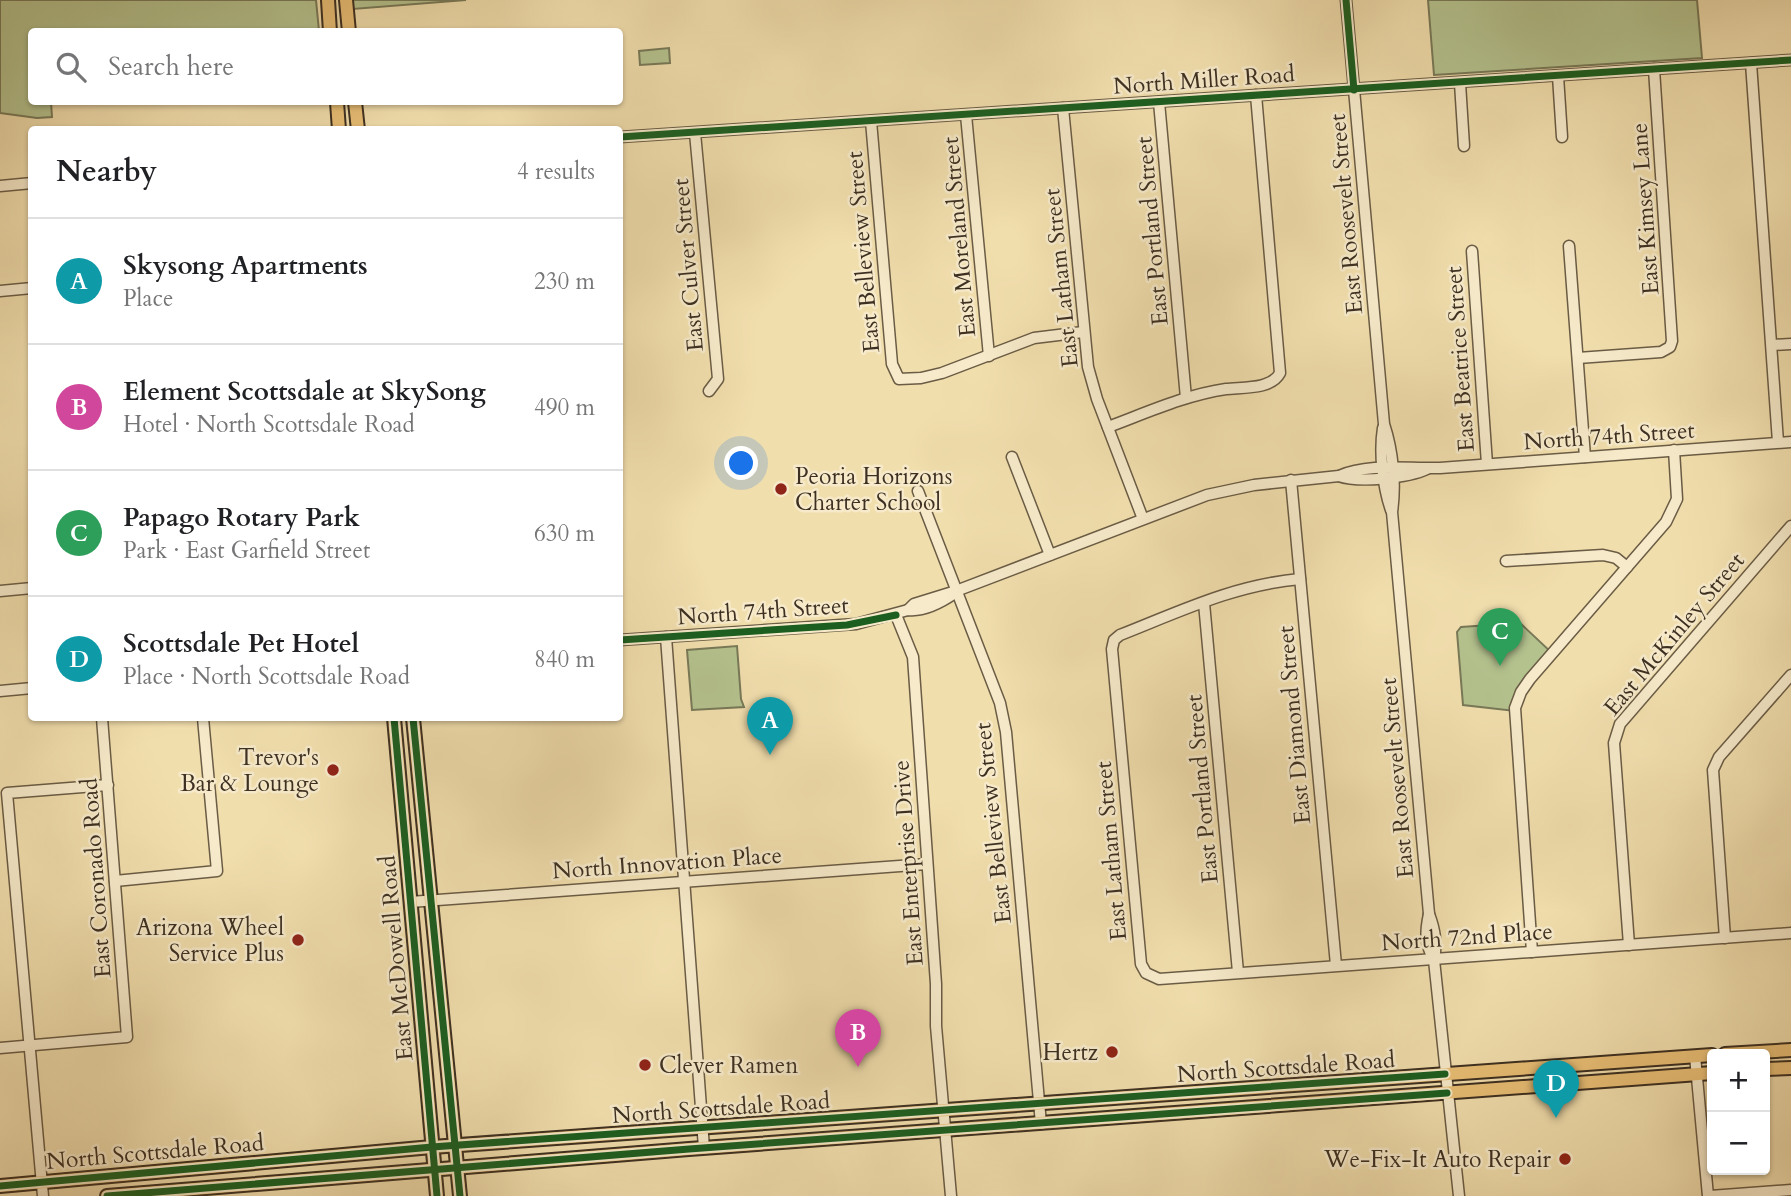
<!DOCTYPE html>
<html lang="en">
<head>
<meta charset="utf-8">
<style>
	body { margin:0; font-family:Cardo,serif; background:#f6f6f6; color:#202124 }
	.controls { position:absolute; right:21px; bottom:21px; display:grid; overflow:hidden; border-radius:7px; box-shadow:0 2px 5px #0004 }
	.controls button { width:63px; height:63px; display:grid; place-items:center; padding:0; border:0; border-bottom:2px solid #e0e0e0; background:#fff; color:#202124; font:35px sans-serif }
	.you { position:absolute; left:742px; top:464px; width:24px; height:24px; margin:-18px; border:5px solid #fff; border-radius:50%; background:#1a73e8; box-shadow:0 0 0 10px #1a73e833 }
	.badge { display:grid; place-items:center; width:46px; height:46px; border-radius:50%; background:#8f2418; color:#fff; font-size:23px; font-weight:700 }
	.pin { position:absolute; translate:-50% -58px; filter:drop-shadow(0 2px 4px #0008) }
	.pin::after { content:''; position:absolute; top:37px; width:24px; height:21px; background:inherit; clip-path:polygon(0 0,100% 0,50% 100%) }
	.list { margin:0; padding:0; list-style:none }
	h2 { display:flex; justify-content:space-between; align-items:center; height:91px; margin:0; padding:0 28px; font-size:30px }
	h2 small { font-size:23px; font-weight:400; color:#757577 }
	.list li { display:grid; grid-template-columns:46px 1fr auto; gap:21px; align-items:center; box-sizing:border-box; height:126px; padding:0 28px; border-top:2px solid #e0e0e0 }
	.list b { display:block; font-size:26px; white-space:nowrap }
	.list p { margin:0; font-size:23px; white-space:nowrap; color:#757577 }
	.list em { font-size:23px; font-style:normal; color:#757577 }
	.icon { flex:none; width:38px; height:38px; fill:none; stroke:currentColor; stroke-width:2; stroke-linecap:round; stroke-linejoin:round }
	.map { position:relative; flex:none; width:1791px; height:1196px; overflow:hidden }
	.search { position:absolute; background:#fff; box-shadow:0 2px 5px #0004; left:28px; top:28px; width:595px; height:77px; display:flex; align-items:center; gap:18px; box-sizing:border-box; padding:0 24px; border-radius:7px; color:#757577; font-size:26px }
	.panel { position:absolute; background:#fff; box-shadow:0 2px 5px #0004; left:28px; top:126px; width:595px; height:595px; border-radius:7px }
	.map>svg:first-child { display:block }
</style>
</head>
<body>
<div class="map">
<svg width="1791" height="1196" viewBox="0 0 1791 1196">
	<rect width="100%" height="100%" fill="#f1dead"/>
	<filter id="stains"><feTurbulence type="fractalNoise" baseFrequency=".00286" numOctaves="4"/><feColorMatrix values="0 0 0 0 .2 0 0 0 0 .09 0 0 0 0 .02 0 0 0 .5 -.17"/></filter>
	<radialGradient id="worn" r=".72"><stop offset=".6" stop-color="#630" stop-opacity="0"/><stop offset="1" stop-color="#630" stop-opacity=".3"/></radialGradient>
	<!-- green -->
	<g fill="#b4c28e" stroke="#787958" stroke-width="2">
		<polygon points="0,0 316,0 319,31 32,32 32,102 51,102 52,117 37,118 0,113"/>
		<polygon points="352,0 466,0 353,9"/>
		<polygon points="1428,0 1697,0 1702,58 1434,75"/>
		<polygon points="669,48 670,63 640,65 639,51"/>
		<polygon points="1520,623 1552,653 1529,679 1515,711 1463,705 1457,632 1461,627"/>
		<polygon points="737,646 741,699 744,707 692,710 687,650"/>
	</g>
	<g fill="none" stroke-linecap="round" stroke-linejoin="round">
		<!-- minor casing -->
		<g stroke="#6a5c45" stroke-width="13">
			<g id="minor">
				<path d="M1346 0 1384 424C1393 451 1396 484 1392 512L1429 914C1435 930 1437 943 1434 960L1459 1196"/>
				<polyline points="1751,63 1778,442"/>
				<polyline points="1558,76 1562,137"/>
				<polyline points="1460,83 1464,146"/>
				<polyline points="1159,102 1186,398"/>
				<polyline points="1063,108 1088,367 1097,399 1143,519"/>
				<polyline points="966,115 989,356"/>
				<polyline points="871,121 892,364 899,379 921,378 942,373 1034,338 1083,332"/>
				<polyline points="695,133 718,379 709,391"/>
				<polyline points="620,137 1791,60"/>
				<polyline points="0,186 32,183"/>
				<polyline points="1569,246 1585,457"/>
				<polyline points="1472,251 1487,464"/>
				<polyline points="0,291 32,288"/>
				<polyline points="1772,345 1791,344"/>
				<polyline points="1578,358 1661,352 1670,347 1672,341 1654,69"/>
				<path d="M1108 427C1146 413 1185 395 1226 389 1242 387 1271 390 1280 373L1256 95"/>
				<path d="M1383 428C1379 453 1383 487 1391 510"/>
				<polyline points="1012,457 1050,555"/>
				<path d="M1339 476C1359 483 1408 478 1427 469"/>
				<polyline points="1291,480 1336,965"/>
				<polyline points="918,491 1000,703 1006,732 1041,1124"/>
				<polyline points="1506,561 1603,555 1616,558 1627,567"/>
				<path d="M1300 579C1234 585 1181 611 1120 635L1114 640 1112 649 1141 964 1146 973 1159 979 1791 933"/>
				<polyline points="0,591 32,588"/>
				<polyline points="1204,603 1238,972"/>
				<path d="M908 610 914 604 956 591 1207 495 1254 485 1339 476C1369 463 1407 469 1440 468L1791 442"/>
				<polyline points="896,615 913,657 936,984 936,1026 951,1196"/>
				<polyline points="666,637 704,1148"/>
				<path d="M620 640 856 624 908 610C924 612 942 602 955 593"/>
				<polyline points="0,691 32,688"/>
				<polyline points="115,881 217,871 203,718"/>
				<polyline points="410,902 927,864"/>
				<path d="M1429 914C1425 932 1425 944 1434 960"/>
				<polyline points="1725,938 1713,770 1719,757 1791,675"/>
				<polyline points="1629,945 1614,743 1620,724 1791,526"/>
				<polyline points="1532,952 1515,708 1521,692 1530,679 1666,522 1677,499 1674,450"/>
				<polyline points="0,1048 127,1037 102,718"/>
				<polyline points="1695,1056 1708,1196"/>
				<polyline points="43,1196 7,793 108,785"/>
				<polyline points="1710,1196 1791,1190"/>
			</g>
		</g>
		<!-- major casing -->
		<g stroke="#3d3022" stroke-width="16">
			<g id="major">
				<polyline points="328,0 330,32"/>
				<polyline points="346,0 349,32"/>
				<polyline points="337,102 339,130"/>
				<polyline points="355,102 358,130"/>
				<polyline points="394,718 437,1196"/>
				<polyline points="413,718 460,1196"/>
				<polyline points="1725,1054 1791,1050"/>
				<polyline points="1765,1069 1791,1068"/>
				<polyline points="0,1186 432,1147 1712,1055"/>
				<polyline points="107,1196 689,1149 1712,1073"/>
			</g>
		</g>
		<!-- minor -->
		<use href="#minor" stroke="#f6eaca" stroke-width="10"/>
		<!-- major -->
		<use href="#major" stroke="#e8bf76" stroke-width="12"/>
		<!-- cycleway casing -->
		<g stroke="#f6eaca" stroke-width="11">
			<g id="cycleway">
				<polyline points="1346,0 1354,90"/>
				<polyline points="620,137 1791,60"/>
				<polyline points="620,640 847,625 896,615"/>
				<polyline points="394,718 437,1196"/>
				<polyline points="413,718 460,1196"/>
				<polyline points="0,1186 432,1147 1445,1074"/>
				<polyline points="107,1196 689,1149 1447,1093"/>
			</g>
		</g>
		<!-- cycleway -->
		<use href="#cycleway" stroke="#1b5e20" stroke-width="7"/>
	</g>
	<!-- markers -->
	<g fill="#8f2418" stroke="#f6eaca" stroke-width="2.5">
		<circle cx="781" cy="489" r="7"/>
		<circle cx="333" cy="770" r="7"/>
		<circle cx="298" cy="940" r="7"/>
		<circle cx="1112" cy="1052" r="7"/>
		<circle cx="645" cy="1065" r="7"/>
		<circle cx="1565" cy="1159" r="7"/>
	</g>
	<g text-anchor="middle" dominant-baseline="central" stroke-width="5" stroke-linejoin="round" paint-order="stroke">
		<!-- street labels -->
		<g font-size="23" fill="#3d3022" stroke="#f6eaca">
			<text transform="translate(1204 80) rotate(-4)">North Miller Road</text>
			<text transform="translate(1645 209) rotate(-94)">East Kimsey Lane</text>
			<text transform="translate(1346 214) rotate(-95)">East Roosevelt Street</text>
			<text transform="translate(1152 231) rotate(-95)">East Portland Street</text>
			<text transform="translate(959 237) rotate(-95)">East Moreland Street</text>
			<text transform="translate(863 252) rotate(-95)">East Belleview Street</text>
			<text transform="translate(688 265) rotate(-95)">East Culver Street</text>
			<text transform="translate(1061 278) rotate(-96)">East Latham Street</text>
			<text transform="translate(1460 359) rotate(-94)">East Beatrice Street</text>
			<text transform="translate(1609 436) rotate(-4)">North 74th Street</text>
			<text transform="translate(763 611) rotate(-4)">North 74th Street</text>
			<text transform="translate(1674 634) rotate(-50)">East McKinley Street</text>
			<text transform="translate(1294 725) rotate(-95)">East Diamond Street</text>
			<text transform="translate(1397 778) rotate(-95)">East Roosevelt Street</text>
			<text transform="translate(1202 789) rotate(-95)">East Portland Street</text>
			<text transform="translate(993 823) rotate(-96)">East Belleview Street</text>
			<text transform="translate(1111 851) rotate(-95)">East Latham Street</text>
			<text transform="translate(667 863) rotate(-4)">North Innovation Place</text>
			<text transform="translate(908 863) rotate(-94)">East Enterprise Drive</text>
			<text transform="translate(96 878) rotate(-94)">East Coronado Road</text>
			<text transform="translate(1467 937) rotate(-4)">North 72nd Place</text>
			<text transform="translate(396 958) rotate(-95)">East McDowell Road</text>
			<text transform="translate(1286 1067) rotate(-4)">North Scottsdale Road</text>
			<text transform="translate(721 1108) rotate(-4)">North Scottsdale Road</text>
			<text transform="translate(155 1152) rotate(-5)">North Scottsdale Road</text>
		</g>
		<!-- poi labels -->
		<g font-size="23" fill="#3d3022" stroke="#f6eaca" text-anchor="end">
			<text x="795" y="476" text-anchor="start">Peoria Horizons<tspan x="795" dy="26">Charter School</tspan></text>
			<text x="319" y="757">Trevor's<tspan x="319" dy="26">Bar &amp; Lounge</tspan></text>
			<text x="284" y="927">Arizona Wheel<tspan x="284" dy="26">Service Plus</tspan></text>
			<text x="1098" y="1052">Hertz</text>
			<text x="659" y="1065" text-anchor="start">Clever Ramen</text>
			<text x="1551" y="1159">We-Fix-It Auto Repair</text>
		</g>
	</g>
	<rect width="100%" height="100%" filter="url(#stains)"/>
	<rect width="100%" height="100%" fill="url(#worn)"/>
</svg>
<div class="controls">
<button>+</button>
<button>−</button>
</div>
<div class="you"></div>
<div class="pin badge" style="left:770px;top:755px;background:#0f9aa8">A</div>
<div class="pin badge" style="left:858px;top:1067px;background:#d1479c">B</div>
<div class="pin badge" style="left:1500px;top:666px;background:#2e9e5b">C</div>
<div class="pin badge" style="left:1556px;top:1118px;background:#0f9aa8">D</div>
<div class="search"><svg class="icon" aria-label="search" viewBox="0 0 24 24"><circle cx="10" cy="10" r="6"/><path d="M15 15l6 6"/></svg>Search here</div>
<section class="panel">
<h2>Nearby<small>4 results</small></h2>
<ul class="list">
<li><span class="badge" style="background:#0f9aa8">A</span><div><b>Skysong Apartments</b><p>Place</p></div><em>230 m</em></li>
<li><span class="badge" style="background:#d1479c">B</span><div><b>Element Scottsdale at SkySong</b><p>Hotel · North Scottsdale Road</p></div><em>490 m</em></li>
<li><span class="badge" style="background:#2e9e5b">C</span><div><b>Papago Rotary Park</b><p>Park · East Garfield Street</p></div><em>630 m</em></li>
<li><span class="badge" style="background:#0f9aa8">D</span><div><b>Scottsdale Pet Hotel</b><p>Place · North Scottsdale Road</p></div><em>840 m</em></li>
</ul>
</section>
</div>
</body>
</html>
